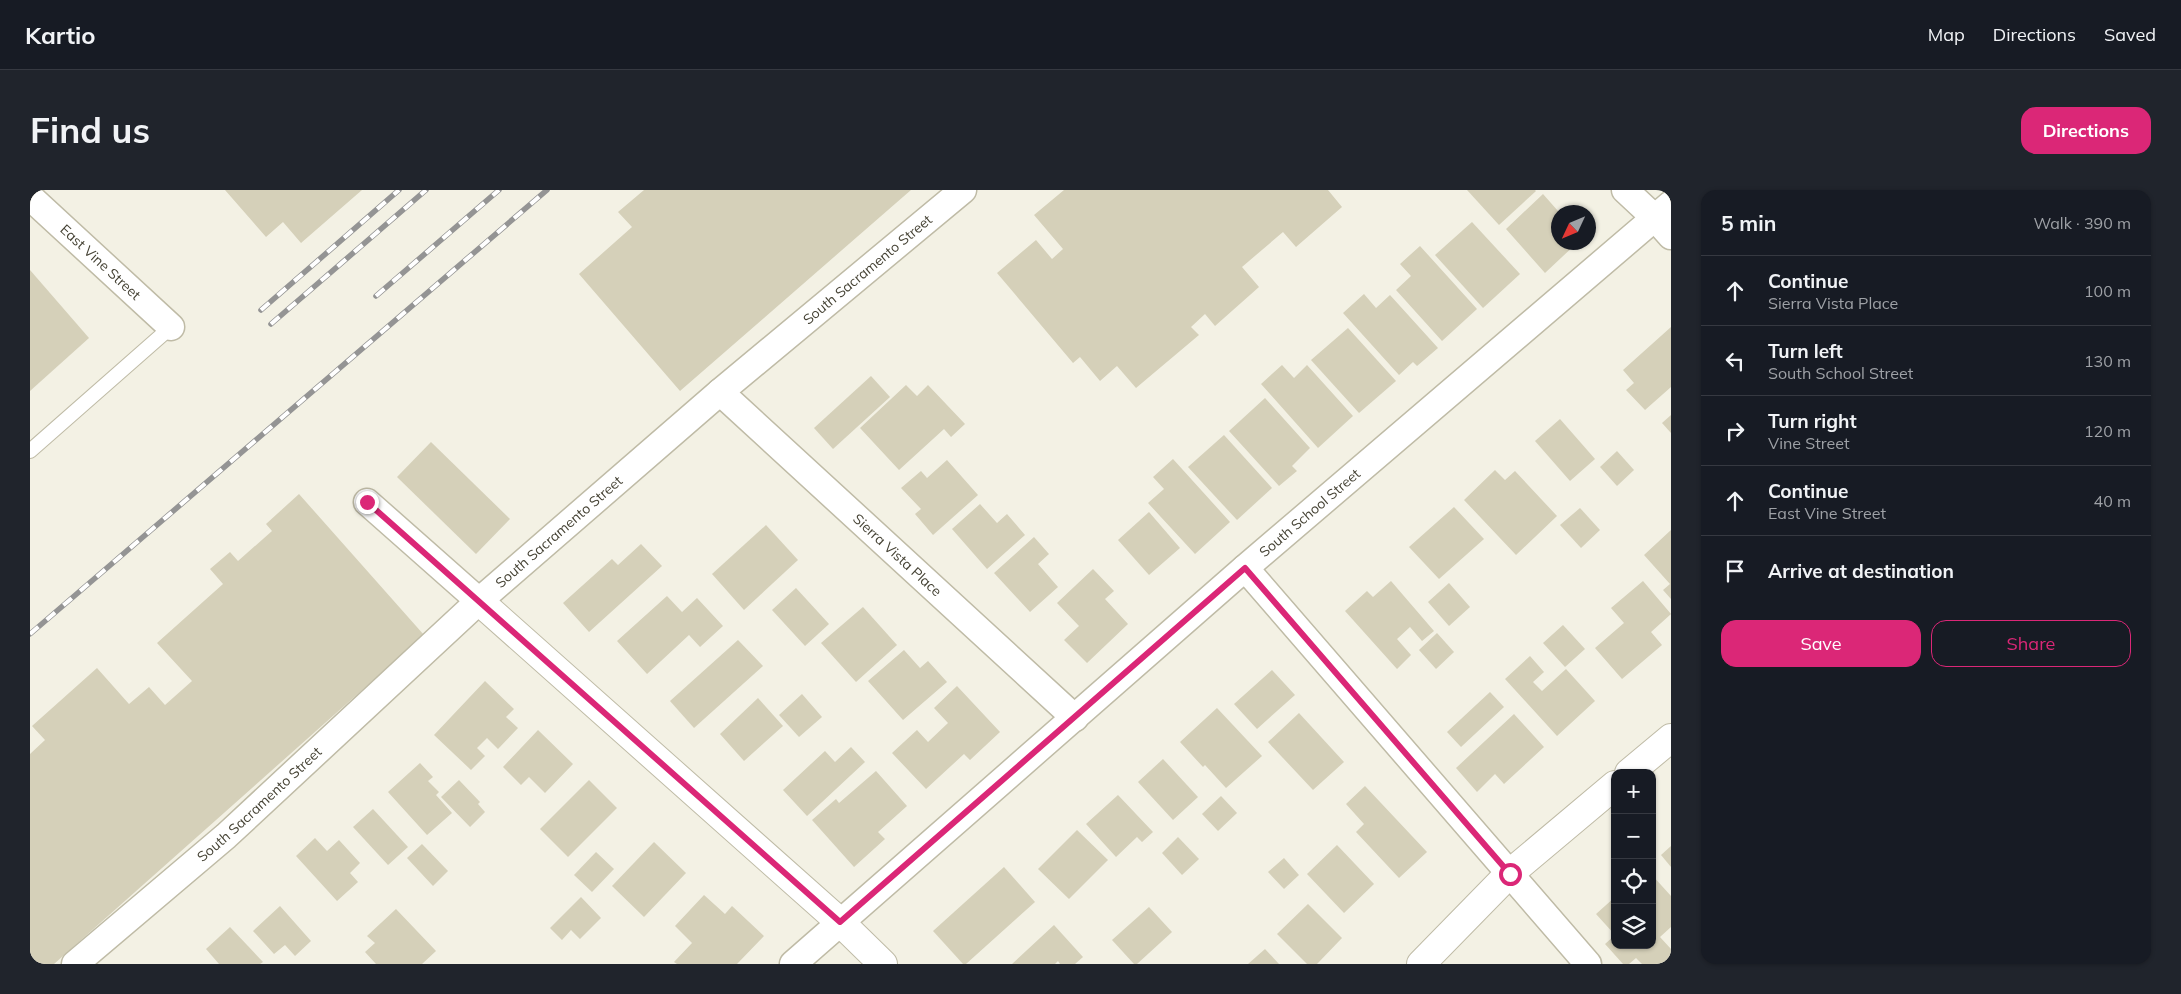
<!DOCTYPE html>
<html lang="en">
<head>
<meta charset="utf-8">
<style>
	body { margin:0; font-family:Mulish,sans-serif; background:#20242c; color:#f1f3f6 }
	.controls { position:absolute; right:15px; bottom:15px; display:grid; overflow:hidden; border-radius:10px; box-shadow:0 1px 4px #0004 }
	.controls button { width:45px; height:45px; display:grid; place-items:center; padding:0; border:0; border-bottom:1px solid #363941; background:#171b24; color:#f1f3f6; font:25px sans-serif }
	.compass { position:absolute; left:1521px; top:15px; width:45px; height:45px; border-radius:50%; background:#171b24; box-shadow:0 1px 4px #0004; rotate:226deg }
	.stop { position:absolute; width:15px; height:15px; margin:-11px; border:4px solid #db2777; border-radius:50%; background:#fff }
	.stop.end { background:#db2777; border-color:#fff; box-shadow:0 1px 5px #0008 }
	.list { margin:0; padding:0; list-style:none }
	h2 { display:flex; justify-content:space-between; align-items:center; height:65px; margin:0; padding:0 20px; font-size:21px }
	h2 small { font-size:16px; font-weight:400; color:#9ea1a6 }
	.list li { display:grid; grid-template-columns:32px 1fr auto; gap:15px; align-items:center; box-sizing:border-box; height:70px; padding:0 20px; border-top:1px solid #363941 }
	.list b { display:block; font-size:19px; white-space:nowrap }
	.list p { margin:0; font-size:16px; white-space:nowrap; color:#9ea1a6 }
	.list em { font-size:16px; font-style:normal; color:#9ea1a6 }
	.actions { display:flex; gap:10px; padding:15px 20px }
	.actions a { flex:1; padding:11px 0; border:1px solid #db2777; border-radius:15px; text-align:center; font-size:18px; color:#db2777 }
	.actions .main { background:#db2777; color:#fff }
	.icon { flex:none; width:28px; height:28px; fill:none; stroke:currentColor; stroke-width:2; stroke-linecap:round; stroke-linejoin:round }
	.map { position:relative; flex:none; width:1641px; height:774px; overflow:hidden; border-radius:15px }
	header { display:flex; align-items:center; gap:30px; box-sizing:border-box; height:70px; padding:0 25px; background:#171b24; border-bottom:1px solid #363941 }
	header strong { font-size:24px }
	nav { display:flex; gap:28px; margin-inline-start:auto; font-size:18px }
	.intro { display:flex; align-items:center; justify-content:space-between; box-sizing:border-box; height:120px; padding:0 30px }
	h1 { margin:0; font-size:35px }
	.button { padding:12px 22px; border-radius:15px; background:#db2777; color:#fff; font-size:18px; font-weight:700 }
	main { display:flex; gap:30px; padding:0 30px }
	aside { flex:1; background:#171b24; border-radius:15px; box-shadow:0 1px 4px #0004 }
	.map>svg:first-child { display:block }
</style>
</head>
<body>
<header>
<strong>Kartio</strong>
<nav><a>Map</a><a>Directions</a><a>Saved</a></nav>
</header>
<div class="intro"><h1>Find us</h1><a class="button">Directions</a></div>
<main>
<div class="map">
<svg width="1641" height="774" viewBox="0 0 1641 774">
	<rect width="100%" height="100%" fill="#f3f1e4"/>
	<!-- building -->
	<g fill="#d5d0b9">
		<polygon points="195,0 332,0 271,53 253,32 236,47"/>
		<polygon points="614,0 881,0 650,201 549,84 602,37 588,22"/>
		<polygon points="1034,0 1298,0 1312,17 1266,57 1253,42 1212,77 1229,97 1185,136 1175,124 1161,137 1169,145 1106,198 1087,176 1070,191 1050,167 1043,173 967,83 1006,50 1022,69 1033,59 1004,25"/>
		<polygon points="1437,0 1505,0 1506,1 1469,35"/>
		<polygon points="1513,4 1528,21 1528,52 1548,52 1515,83 1476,39"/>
		<polygon points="1442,32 1490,84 1453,118 1405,65"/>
		<polygon points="1390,56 1447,119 1412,151 1366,100 1381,86 1370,74"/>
		<polygon points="0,80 59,148 0,201"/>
		<polygon points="1334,104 1346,118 1360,105 1408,158 1387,176 1383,172 1369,185 1313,123"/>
		<polygon points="1641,137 1641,197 1615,220 1596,200 1604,193 1593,180"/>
		<polygon points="1318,138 1366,191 1329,223 1281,170"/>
		<polygon points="1252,175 1264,188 1277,175 1323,226 1288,258 1231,194"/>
		<polygon points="841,186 860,207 803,259 784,238"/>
		<polygon points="876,195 887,206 898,195 935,234 921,247 914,239 869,280 830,238"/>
		<polygon points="1235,208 1280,258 1262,276 1267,281 1249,296 1199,241"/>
		<polygon points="1641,225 1641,243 1632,233"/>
		<polygon points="1530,229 1565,269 1540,291 1505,251"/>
		<polygon points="1194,245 1242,298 1207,330 1158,277"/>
		<polygon points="401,252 480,329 446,364 367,287"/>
		<polygon points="1587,261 1604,280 1587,296 1570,277"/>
		<polygon points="1143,269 1200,332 1165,364 1118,313 1134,299 1123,287"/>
		<polygon points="917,270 948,305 903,345 885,324 891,319 871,298 891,281 897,288"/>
		<polygon points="1465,280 1475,290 1485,281 1527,326 1486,365 1434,310"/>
		<polygon points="269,304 394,445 24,774 0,774 0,564 15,550 2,536 67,478 99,514 119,497 135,515 162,491 127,453 193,394 180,379 200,362 208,371 242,341 236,334"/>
		<polygon points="950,314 967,333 977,324 995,345 957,379 922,339"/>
		<polygon points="1424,317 1454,349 1409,389 1379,357"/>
		<polygon points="1550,318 1570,340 1551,358 1530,335"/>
		<polygon points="1119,322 1150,358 1119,385 1088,350"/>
		<polygon points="736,335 768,370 714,420 682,384"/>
		<polygon points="1641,340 1641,409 1633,400 1640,394 1614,365"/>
		<polygon points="1004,347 1019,364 1008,374 1028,397 1000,422 964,383"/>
		<polygon points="611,354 632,376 559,442 533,413 582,369 588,375"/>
		<polygon points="1063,379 1084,401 1075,409 1098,434 1057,473 1034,450 1049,436 1027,413"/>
		<polygon points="1361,391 1404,441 1392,451 1380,437 1367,449 1381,465 1367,479 1315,421 1337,401 1343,407"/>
		<polygon points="1613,391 1641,424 1621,442 1632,455 1592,489 1565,458 1594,433 1581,418"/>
		<polygon points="1419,393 1440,417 1419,436 1398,412"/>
		<polygon points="766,398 799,434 775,456 742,420"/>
		<polygon points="637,406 652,422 667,408 693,436 670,457 659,445 617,484 587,451"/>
		<polygon points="833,417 867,455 826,492 791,453"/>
		<polygon points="1533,435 1555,459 1535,477 1513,453"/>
		<polygon points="1407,443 1424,462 1406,479 1389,460"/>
		<polygon points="708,450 733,476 664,538 640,511"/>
		<polygon points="874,460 890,478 898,471 917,492 873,530 838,491"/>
		<polygon points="1500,466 1514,482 1503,492 1512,501 1536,479 1565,511 1527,546 1475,489"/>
		<polygon points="1242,480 1265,505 1227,539 1204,514"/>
		<polygon points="455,491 484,519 476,527 488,538 468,559 457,548 447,558 455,566 441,580 404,545"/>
		<polygon points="927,496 970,542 940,570 934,564 896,599 862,563 887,540 898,552 918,533 904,518"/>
		<polygon points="1460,502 1474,517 1431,557 1417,542"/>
		<polygon points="772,504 792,527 769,547 749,525"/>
		<polygon points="728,508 753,536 714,571 690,544"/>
		<polygon points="1187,518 1232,566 1196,598 1175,575 1173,577 1150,552"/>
		<polygon points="1269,523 1314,572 1283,600 1238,552"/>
		<polygon points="1484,524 1514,557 1474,594 1465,584 1447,602 1426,578"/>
		<polygon points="508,540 543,574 515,603 499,587 491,595 473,577"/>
		<polygon points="821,557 835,572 777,626 753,600 795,561 805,572"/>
		<polygon points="1133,569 1168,607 1143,630 1108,592"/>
		<polygon points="390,573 403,587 398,591 409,602 406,605 422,623 397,645 358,602"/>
		<polygon points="846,581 877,616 848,642 855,649 824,677 782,630 806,609 809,613"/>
		<polygon points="429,590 450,612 448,614 455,622 440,637 411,607"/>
		<polygon points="559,590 587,618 538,667 510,639"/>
		<polygon points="1335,596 1397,662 1369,688 1326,642 1334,634 1316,614"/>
		<polygon points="1088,605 1123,642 1112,652 1107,647 1086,667 1056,634"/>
		<polygon points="1191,606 1207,623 1188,641 1172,624"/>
		<polygon points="343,619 378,657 358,675 323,637"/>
		<polygon points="1047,640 1078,670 1039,709 1008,679"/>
		<polygon points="1148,647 1169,669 1152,685 1132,663"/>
		<polygon points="285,648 297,661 309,650 330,673 320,683 328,692 307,711 266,666"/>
		<polygon points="624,652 656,683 614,727 582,696"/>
		<polygon points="392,654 418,681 403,696 377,668"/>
		<polygon points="1307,655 1344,694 1314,723 1277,684"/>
		<polygon points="1641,656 1641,677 1631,665"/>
		<polygon points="566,662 584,679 562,702 544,685"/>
		<polygon points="1254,668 1269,685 1254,699 1238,682"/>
		<polygon points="974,677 1005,712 936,774 933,774 903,741"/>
		<polygon points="1622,685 1641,706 1641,737 1630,747 1641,759 1641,774 1612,774 1606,768 1599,774 1593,774 1575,754 1585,745 1566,724 1585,707 1585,755 1622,755"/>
		<polygon points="674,705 695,724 702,716 734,746 707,774 647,774 644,772 662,753 645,736"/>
		<polygon points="551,707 571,728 550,749 541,740 532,750 520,738"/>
		<polygon points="1278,714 1312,748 1287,774 1277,774 1247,744"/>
		<polygon points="250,716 281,751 265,766 255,755 244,764 223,741"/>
		<polygon points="1119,717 1142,742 1107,774 1104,774 1082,750"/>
		<polygon points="366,719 406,761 392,774 346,774 335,762 345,753 337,746"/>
		<polygon points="1024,735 1053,767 1045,774 1030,774 1028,771 1025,774 982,774"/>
		<polygon points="200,737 233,772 230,774 189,774 176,759"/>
		<polygon points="1235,759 1249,774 1218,774"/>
	</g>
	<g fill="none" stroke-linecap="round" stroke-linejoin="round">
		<!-- service casing -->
		<g stroke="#bfbba6" stroke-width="16">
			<polyline id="service" points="0,261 141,137"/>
		</g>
		<!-- minor casing -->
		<g stroke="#bfbba6" stroke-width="29">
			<g id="minor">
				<polyline points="1595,0 1625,28 1641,46"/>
				<path id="s1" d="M0 7 141 137"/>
				<path id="s2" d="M690 202 1045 528"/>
				<polyline points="337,312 449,411"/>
				<polyline points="1215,378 1558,774"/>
				<path id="s3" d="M45 774 196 646 449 411 690 202 933 0"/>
				<path id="s4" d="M763 774 1215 378 1641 14"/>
			</g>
		</g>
		<!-- tertiary casing -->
		<g stroke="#bfbba6" stroke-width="30">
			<g id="tertiary">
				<polyline points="449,411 810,732 853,774"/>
				<polyline points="1599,583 1641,548"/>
				<polyline points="1391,774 1479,684 1585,595"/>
			</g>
		</g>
		<!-- service -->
		<use href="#service" stroke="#fff" stroke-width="14"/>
		<!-- minor -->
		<use href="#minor" stroke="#fff" stroke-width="26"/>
		<!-- tertiary -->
		<use href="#tertiary" stroke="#fff" stroke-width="28"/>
		<!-- rail casing -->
		<g stroke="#949494" stroke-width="5.5">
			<g id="rail">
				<polyline points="346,106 469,0"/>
				<polyline points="231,120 369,0"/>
				<polyline points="241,134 396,0"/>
				<polyline points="0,444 517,0"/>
			</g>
		</g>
		<!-- rail -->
		<use href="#rail" stroke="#fff" stroke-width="4" stroke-dasharray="11" stroke-linecap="butt"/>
	</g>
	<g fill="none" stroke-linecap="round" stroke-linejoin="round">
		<!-- route -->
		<polyline stroke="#db2777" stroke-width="6" points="337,312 810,732 1215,378 1480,684"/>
	</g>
	<g text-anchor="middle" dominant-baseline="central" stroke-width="4" stroke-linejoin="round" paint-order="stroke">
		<!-- street labels -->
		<g font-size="14" fill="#454234" stroke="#fff">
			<text stroke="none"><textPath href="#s1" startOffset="96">East Vine Street</textPath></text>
			<text stroke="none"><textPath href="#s3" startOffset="1054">South Sacramento Street</textPath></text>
			<text stroke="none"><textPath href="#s4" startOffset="686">South School Street</textPath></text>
			<text stroke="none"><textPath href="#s3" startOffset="649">South Sacramento Street</textPath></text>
			<text stroke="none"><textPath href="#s2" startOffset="241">Sierra Vista Place</textPath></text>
			<text stroke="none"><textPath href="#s3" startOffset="244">South Sacramento Street</textPath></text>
		</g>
	</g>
</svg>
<div class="controls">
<button>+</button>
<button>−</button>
<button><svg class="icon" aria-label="locate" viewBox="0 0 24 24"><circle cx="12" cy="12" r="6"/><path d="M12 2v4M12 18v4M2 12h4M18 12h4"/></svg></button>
<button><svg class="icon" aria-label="layers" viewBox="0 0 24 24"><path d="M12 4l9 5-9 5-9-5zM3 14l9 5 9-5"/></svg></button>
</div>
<svg class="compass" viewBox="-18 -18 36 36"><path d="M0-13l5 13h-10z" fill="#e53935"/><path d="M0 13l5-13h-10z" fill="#9ea1a6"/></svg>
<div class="stop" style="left:1480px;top:684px"></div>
<div class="stop end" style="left:337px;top:312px"></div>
</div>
<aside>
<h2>5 min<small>Walk · 390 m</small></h2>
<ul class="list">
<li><svg class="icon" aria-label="ahead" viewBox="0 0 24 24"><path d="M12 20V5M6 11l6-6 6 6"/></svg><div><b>Continue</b><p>Sierra Vista Place</p></div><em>100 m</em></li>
<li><svg class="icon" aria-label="left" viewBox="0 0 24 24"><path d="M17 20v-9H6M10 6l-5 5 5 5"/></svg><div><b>Turn left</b><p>South School Street</p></div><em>130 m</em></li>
<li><svg class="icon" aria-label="right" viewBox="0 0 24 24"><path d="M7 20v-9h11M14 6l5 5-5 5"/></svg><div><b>Turn right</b><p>Vine Street</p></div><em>120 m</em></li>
<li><svg class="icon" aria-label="ahead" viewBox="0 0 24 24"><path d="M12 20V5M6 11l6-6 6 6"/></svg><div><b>Continue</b><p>East Vine Street</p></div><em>40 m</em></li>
<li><svg class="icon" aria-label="arrive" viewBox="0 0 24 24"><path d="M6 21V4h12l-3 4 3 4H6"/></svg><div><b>Arrive at destination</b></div></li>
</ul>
<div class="actions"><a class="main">Save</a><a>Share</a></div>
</aside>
</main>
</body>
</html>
